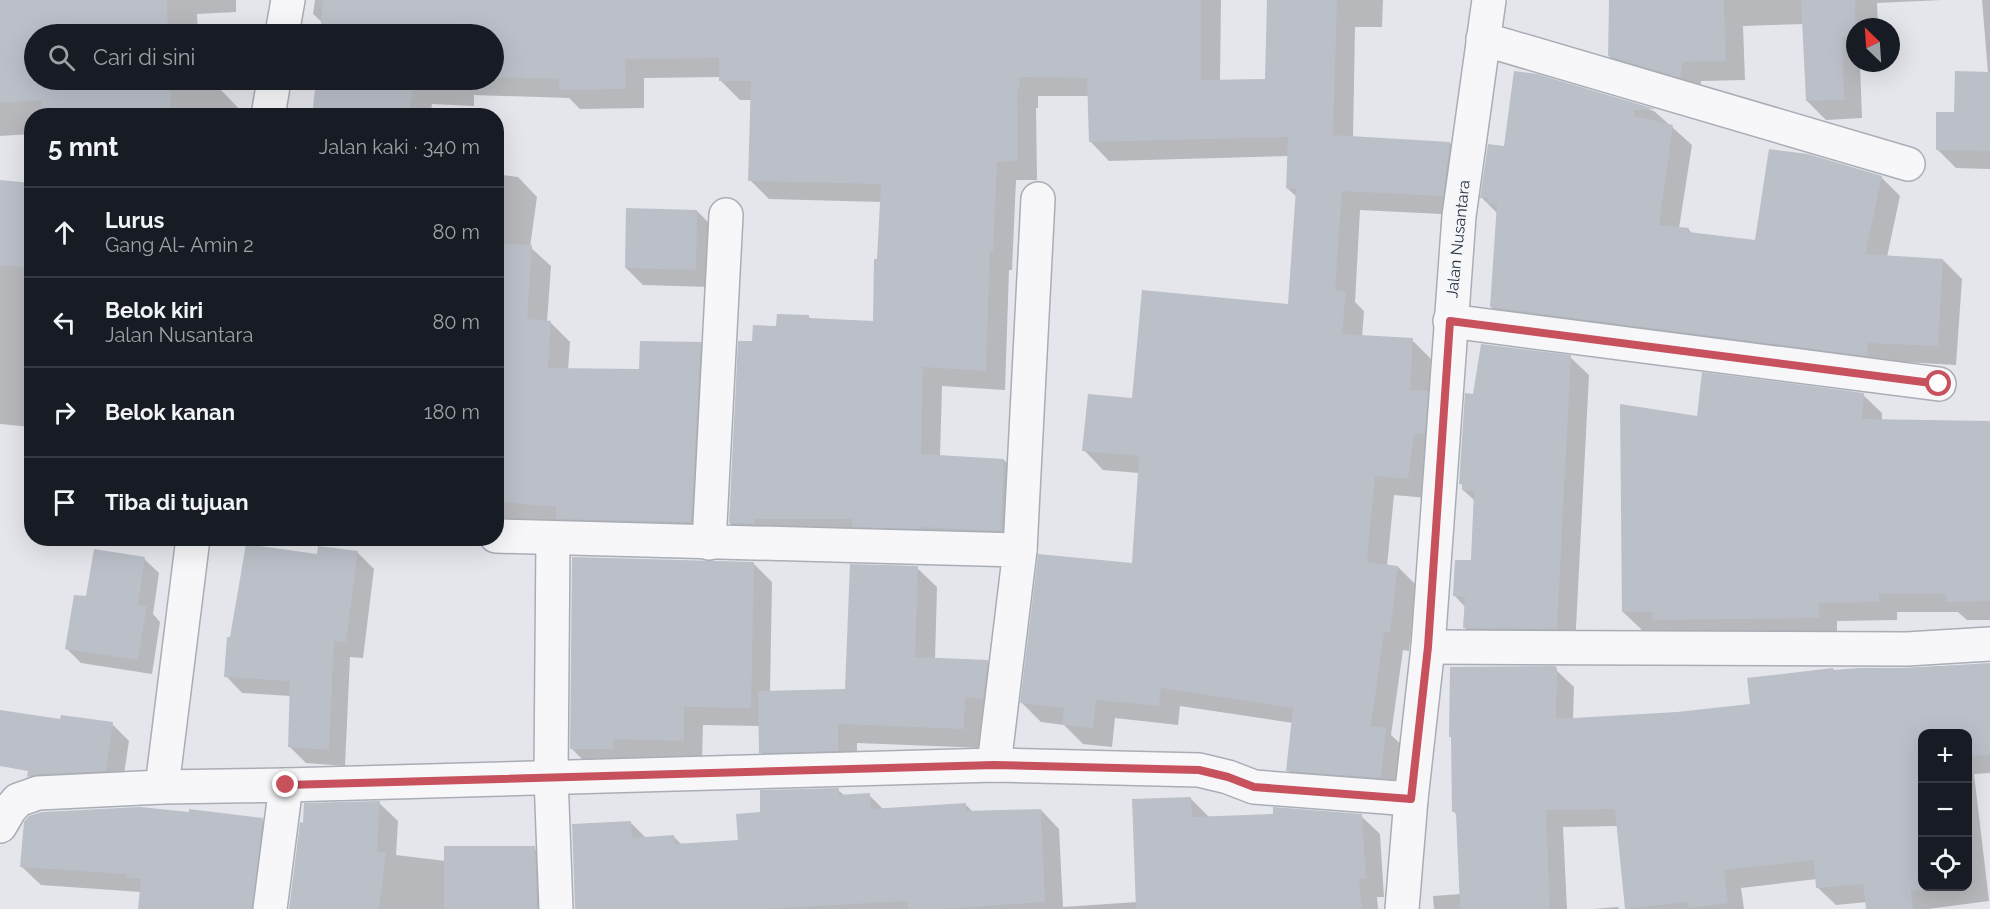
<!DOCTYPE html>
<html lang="id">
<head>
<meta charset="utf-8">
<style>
	body { margin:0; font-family:Raleway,sans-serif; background:#242831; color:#f1f3f6 }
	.controls { position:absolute; right:18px; bottom:18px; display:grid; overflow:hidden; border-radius:12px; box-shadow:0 6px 24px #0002 }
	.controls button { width:54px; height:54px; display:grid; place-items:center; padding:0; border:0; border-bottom:2px solid #363941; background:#171b24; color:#f1f3f6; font:30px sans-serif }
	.compass { position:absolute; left:1846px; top:18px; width:54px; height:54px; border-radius:50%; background:#171b24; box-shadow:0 6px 24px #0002; rotate:335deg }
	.stop { position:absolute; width:18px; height:18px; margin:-14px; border:4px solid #c8515e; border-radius:50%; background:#fff }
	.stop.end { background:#c8515e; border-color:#fff; box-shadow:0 2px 6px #0008 }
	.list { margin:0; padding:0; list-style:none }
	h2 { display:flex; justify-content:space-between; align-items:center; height:78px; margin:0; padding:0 24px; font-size:26px }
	h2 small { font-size:20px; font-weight:400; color:#9ea1a6 }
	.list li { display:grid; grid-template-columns:39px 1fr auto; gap:18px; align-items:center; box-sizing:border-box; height:90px; padding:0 24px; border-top:2px solid #363941 }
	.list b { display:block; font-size:22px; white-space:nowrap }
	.list p { margin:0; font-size:20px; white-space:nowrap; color:#9ea1a6 }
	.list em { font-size:20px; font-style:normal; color:#9ea1a6 }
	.icon { flex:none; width:33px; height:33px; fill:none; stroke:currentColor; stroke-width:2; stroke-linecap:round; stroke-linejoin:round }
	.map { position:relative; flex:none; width:1990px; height:909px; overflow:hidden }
	.search { position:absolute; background:#171b24; box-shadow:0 6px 24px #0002; left:24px; top:24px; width:480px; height:66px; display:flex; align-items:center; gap:15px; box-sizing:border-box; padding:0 21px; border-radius:33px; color:#9ea1a6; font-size:22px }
	.panel { position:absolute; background:#171b24; box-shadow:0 6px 24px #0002; left:24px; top:108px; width:480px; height:438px; border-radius:24px }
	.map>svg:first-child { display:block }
</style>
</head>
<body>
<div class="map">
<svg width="1990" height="909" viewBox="0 0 1990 909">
	<rect width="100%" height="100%" fill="#e4e6eb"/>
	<!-- shadow -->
	<g fill="#0003" fill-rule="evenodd">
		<polygon points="0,0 236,0 236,12 197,14 198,34 34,34 34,80 199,80 200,88 220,89 246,116 32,116 32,134 0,136"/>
		<polygon points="315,0 1221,0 1220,81 1267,80 1269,0 1383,0 1382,27 1355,27 1353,138 1450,143 1469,163 1462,215 1360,210 1355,302 1364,311 1362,337 1412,340 1431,359 1429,394 1446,412 1427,498 1394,495 1387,566 1398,567 1417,586 1409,651 1403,650 1391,735 1405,748 1400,797 1307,790 1288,770 1293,723 1180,706 1178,725 1115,718 1112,747 1083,744 1064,725 1041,722 1022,703 1134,564 1139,473 1103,470 1084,450 1133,400 1290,305 1297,197 1287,188 1289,156 1109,161 1090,141 1089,96 1038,96 1038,108 1036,108 1037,180 1016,180 1012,270 1009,270 1005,390 942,386 940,457 1004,460 1023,480 1020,549 750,542 730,523 753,343 778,328 809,317 812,320 875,323 881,202 769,199 750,180 752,100 740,100 720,80 720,77 644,78 644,108 580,109 569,98 474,95 474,106 432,104 430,116 313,116 317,80 494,80 494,34 322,34 323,23 313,14"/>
		<polygon points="1611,0 1942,0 1877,3 1878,27 1855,27 1855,63 1860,63 1862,118 1826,120 1807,101 1804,24 1743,26 1745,80 1701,81 1699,96 1628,75 1609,56"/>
		<polygon points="1982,0 1990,0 1990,169 1956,168 1937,149 1956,114 1988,73"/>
		<polygon points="1537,76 1654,111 1692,145 1679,228 1688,229 1693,234 1756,242 1881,177 1900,196 1887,257 1943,260 1962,279 1956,365 1887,361 1510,326 1491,307 1498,214 1482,198"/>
		<polygon points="496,174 518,177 537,197 530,247 551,266 547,322 550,322 570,342 568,370 640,371 700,343 719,363 710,541 496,518"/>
		<polygon points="0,181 32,184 32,427 0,424"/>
		<polygon points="697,211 714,228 712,287 643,285 626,268"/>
		<polygon points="1570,357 1589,375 1575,647 1483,646 1465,628 1466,608 1455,596 1472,562 1475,501 1463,490 1464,487 1460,483 1474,396"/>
		<polygon points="1863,395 1882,413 1882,421 1990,422 1990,620 1967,620 1958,612 1897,612 1897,620 1837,621 1837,636 1673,638 1664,630 1642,630 1623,612 1699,418"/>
		<polygon points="433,538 461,538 461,541"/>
		<polygon points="357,552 374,569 363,658 350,657 345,766 306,763 289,746 291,696 242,693 226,676 231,639 318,556"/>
		<polygon points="144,559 159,573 153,614 160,622 152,674 81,663 67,649 87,598"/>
		<polygon points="753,563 772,582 770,692 847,690 917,568 937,587 935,660 987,662 1007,681 984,748 857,743 857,770 780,772 760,752 760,726 703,725 702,759 632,758 631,767 590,767 571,748"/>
		<path d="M1990 664V773L1974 774 1989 901 1928 909H1867V902L1836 905 1818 888 1817 879 1741 888 1744 909H1627L1618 826 1563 827 1567 909H1434L1433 896 1461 894 1457 815 1453 811 1452 738 1451 737 1554 668 1574 687 1573 720 1677 714 1751 706 1835 671ZM1922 734H1968V886H1922Z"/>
		<polygon points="112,724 129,741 122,787 46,793 29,776"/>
		<polygon points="838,790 845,796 869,795 884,810 965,804 973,812 1041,810 1059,829 1063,907 1137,902 1191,799 1209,817 1361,816 1380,834 1384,897 1377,897 1378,909 576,909 630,822 647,839 674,837 682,845 739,841 761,813"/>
		<polygon points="379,803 398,821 396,855 446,861 534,848 553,867 555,909 290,909"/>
		<polygon points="262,820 281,839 272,909 139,909 141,892 41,885 22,867"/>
		<polygon points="1617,907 1620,909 1593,909"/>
	</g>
	<!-- building -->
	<g fill="#bbbfc8">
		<polygon points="0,0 167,0 168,34 34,34 34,80 170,80 171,116 39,116 42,100 0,103"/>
		<polygon points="323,0 1201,0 1201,80 1265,79 1267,0 1337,0 1333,135 1450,142 1443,196 1342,191 1335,290 1346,291 1342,334 1413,338 1410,390 1428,391 1425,434 1414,434 1408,479 1375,476 1367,562 1398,566 1390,632 1384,632 1371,726 1386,728 1381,778 1286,771 1293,708 1161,688 1159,706 1096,700 1093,728 1062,725 1064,708 1020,703 1038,554 1132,563 1139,456 1082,451 1088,394 1132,398 1142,290 1288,304 1296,189 1286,188 1288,137 1089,142 1087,78 1019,77 1020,89 1017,89 1018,161 997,162 993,251 990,251 986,371 923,367 921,454 1004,459 1001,531 919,527 919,529 852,527 852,519 755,519 754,524 729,523 738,341 752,341 753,325 776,326 777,314 809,315 809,318 873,321 874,259 877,259 881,184 748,181 751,81 719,81 719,58 625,59 626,89 559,90 559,79 494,77 494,34 320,34"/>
		<polygon points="1609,0 1724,0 1726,61 1683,62 1680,78 1608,56"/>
		<polygon points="1801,0 1855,0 1855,36 1842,37 1844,100 1806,101"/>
		<polygon points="1514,71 1537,74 1655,109 1634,110 1634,116 1673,125 1659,225 1689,228 1688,232 1755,240 1769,149 1808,154 1882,176 1865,254 1943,259 1938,346 1868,343 1867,356 1490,307 1497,204 1487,203 1488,198 1480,198 1488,144 1504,146"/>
		<polygon points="1955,71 1990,72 1990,151 1936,150 1936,112 1954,112"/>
		<polygon points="316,80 455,80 455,87 413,86 409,116 312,116"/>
		<polygon points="0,180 32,183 32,268 0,265"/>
		<polygon points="626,208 697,210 696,270 625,268"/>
		<polygon points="496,243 532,245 527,319 551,321 548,368 639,369 640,341 701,342 691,522 556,519 556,507 496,501"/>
		<polygon points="1481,344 1571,355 1557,629 1463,628 1465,597 1453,596 1455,560 1471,560 1474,491 1462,490 1462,484 1459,484 1465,393 1473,394"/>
		<polygon points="1702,372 1864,393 1862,419 1990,421 1990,601 1946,602 1946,594 1879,594 1879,602 1819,603 1819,618 1653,620 1652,612 1622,612 1620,404 1697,416"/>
		<polygon points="246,544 317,554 318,546 358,551 346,642 334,641 329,750 288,747 290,681 224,677 227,637 230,637"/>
		<polygon points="94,549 145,557 138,605 147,606 138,660 65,649 74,595 86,596"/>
		<polygon points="572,557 754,562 751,708 684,707 684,741 613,739 613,749 570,749"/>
		<polygon points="850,564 918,566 915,657 988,660 983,699 965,697 964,729 838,724 838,751 759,753 758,691 845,689"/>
		<polygon points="1990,663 1990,755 1968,756 1968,734 1923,734 1923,886 1952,886 1911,891 1913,909 1866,909 1863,884 1816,888 1814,860 1724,870 1728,903 1688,908 1687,902 1625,909 1615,809 1546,810 1550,909 1460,909 1456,812 1452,812 1451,737 1449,737 1450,667 1555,666 1557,668 1556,719 1677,712 1750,704 1747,678 1833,668 1834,670 1859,668 1908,668"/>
		<polygon points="0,710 60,719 61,715 113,722 106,771 37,774 27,777 28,771 0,766"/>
		<polygon points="839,788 839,795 870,793 871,809 966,803 966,811 1041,809 1045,902 941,909 908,909 908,901 761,909 575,909 572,824 631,821 632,838 674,835 675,844 738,840 736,814 760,812 760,790"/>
		<polygon points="1191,797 1192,817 1273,814 1273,807 1362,814 1366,878 1359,879 1362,909 1136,909 1132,799"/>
		<polygon points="380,801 377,852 386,853 379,909 289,909 300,822 303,823 304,803"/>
		<polygon points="140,807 189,812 189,809 263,818 252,909 138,909 141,879 125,877 126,874 20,867 24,822 29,816 42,812"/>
		<polygon points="444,846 535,846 537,909 444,909"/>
	</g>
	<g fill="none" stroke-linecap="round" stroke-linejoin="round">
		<!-- street casing -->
		<g stroke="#a9adb5" stroke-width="36">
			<g id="street">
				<polyline points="282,34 288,0"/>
				<polyline points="1483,39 1908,164"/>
				<polyline points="268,116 274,80"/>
				<polyline points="1450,321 1939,384"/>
				<polyline points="496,536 1020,550 994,765"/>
				<polyline points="193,538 162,787 286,785 270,909"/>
				<polyline points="553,538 551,777 556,909"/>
				<polyline points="709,543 726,215"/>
				<polyline points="1020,550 1038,199"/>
				<polyline points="1428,647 1907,649 1990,644"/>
				<polyline points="286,785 994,765 1199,770 1228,777 1254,787 1411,799"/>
				<polyline points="0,826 10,809 18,800 38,793 162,787"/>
				<polyline points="1402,909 1411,799 1428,647 1459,216 1489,0"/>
			</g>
		</g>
		<!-- street -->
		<use href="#street" stroke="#f7f7f9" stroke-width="33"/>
	</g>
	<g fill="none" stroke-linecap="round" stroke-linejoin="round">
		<!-- route -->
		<polyline stroke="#c8515e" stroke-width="8" points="286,785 994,765 1199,770 1228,777 1254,787 1411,799 1428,647 1450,321 1939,384"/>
	</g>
	<g text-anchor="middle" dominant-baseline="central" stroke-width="4.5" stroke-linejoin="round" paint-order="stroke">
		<!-- street labels -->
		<g font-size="16" fill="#2c3443" stroke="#f4f5f8">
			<text transform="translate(1458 239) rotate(-84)">Jalan Nusantara</text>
		</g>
	</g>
</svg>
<div class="controls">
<button>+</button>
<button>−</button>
<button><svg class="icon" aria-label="locate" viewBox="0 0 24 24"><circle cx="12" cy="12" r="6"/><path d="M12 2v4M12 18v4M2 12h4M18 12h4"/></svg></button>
</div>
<svg class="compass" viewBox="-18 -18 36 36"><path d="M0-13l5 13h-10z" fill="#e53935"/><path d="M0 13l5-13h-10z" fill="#9ea1a6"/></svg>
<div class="stop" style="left:1939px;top:384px"></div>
<div class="stop end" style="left:286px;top:785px"></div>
<div class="search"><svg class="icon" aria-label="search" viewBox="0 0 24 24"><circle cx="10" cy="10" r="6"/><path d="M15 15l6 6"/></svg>Cari di sini</div>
<section class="panel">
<h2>5 mnt<small>Jalan kaki · 340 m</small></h2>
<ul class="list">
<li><svg class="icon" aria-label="ahead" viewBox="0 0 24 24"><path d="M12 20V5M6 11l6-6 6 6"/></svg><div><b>Lurus</b><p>Gang Al- Amin 2</p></div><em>80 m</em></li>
<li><svg class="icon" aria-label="left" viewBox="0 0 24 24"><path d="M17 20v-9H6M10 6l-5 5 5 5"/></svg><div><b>Belok kiri</b><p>Jalan Nusantara</p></div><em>80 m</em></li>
<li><svg class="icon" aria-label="right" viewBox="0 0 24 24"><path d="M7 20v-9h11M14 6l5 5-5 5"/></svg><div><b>Belok kanan</b></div><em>180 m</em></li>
<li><svg class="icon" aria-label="arrive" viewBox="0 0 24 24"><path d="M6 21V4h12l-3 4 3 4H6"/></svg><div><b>Tiba di tujuan</b></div></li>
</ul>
</section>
</div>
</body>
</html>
